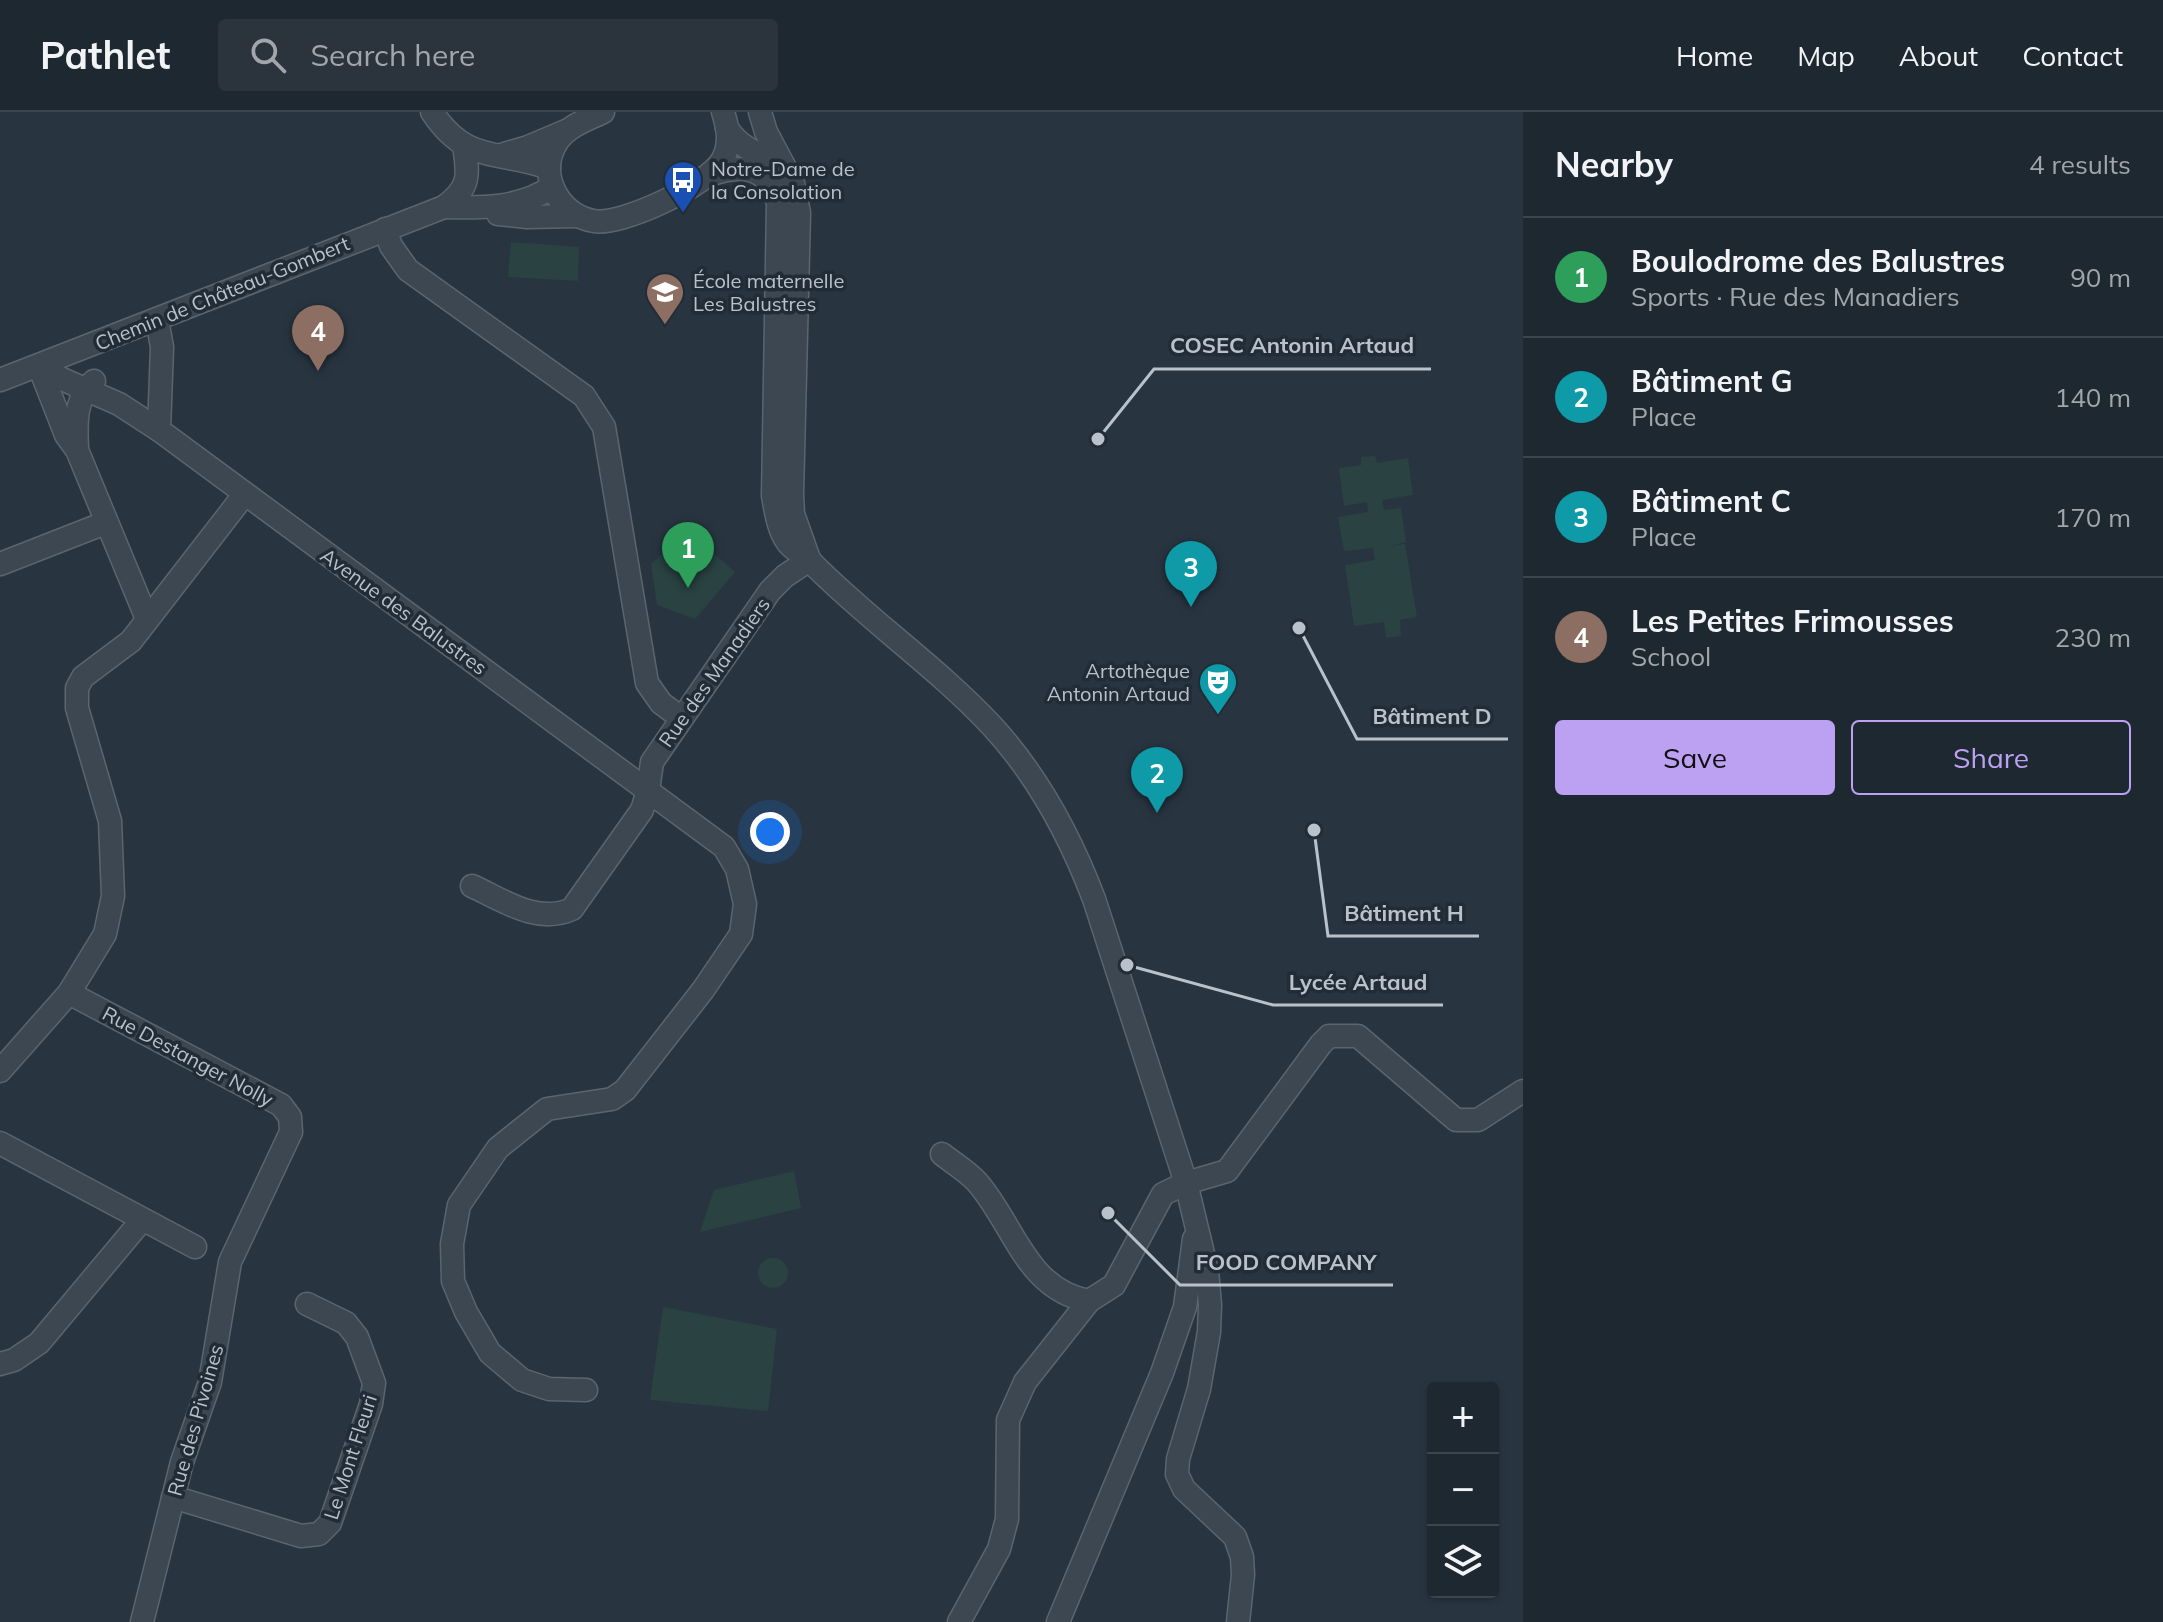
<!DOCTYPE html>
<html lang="en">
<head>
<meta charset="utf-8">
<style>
	body { margin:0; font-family:Mulish,sans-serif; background:#2b343d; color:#f1f3f6 }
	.controls { position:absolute; right:24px; bottom:24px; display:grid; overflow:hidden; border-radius:8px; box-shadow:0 2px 6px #0004 }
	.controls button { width:72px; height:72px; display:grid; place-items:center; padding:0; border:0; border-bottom:2px solid #3c444d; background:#1e2831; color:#f1f3f6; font:40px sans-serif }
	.you { position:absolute; left:770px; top:720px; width:28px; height:28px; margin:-20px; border:6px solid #fff; border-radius:50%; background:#1a73e8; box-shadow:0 0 0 12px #1a73e833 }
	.badge { display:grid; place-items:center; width:52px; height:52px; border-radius:50%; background:#bca0f2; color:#fff; font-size:26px; font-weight:700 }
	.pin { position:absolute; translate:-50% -66px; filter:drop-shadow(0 2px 4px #0008) }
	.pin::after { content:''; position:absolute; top:42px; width:28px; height:24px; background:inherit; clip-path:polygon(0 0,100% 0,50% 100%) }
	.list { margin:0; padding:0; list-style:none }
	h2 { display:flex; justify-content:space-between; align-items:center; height:104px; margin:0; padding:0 32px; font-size:34px }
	h2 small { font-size:26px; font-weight:400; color:#a1a6ab }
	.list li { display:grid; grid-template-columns:52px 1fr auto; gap:24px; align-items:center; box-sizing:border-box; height:120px; padding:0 32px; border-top:2px solid #3c444d }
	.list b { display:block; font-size:30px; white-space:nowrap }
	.list p { margin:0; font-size:26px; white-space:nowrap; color:#a1a6ab }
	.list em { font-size:26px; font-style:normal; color:#a1a6ab }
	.actions { display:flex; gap:16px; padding:24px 32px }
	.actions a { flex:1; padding:18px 0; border:2px solid #bca0f2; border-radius:8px; text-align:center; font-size:28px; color:#bca0f2 }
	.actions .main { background:#bca0f2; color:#111 }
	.icon { flex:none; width:44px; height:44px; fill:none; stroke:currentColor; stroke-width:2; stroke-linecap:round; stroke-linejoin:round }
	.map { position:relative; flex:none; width:1523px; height:1510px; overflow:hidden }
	header { display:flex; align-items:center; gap:48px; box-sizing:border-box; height:112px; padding:0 40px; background:#1e2831; border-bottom:2px solid #3c444d }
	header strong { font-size:38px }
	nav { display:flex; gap:44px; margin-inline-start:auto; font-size:28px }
	.search { width:560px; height:72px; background:#2b343d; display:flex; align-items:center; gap:20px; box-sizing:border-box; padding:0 28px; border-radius:8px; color:#a1a6ab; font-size:30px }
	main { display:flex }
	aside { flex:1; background:#1e2831 }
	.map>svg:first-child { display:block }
</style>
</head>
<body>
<header>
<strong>Pathlet</strong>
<div class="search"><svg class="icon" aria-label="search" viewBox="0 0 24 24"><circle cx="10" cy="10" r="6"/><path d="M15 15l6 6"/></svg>Search here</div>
<nav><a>Home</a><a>Map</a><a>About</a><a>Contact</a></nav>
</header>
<main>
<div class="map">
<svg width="1523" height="1510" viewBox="0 0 1523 1510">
	<rect width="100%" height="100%" fill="#283541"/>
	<!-- green -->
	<g fill="#2a4242">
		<polygon points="511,130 579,135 578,169 508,165"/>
		<polygon points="1375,344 1377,351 1408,346 1413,383 1382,388 1384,398 1401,396 1406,430 1389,434 1405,432 1417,505 1400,508 1401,524 1386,526 1384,510 1354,514 1345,453 1375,448 1373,436 1344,439 1338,405 1368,400 1367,390 1344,394 1339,356 1361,353 1361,345"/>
		<polygon points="687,419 735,460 695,507 657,493 651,452"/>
		<polygon points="794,1059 801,1096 700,1120 714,1078"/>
		<circle cx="773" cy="1161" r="15"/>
		<polygon points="663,1195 777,1217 768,1299 650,1288"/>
	</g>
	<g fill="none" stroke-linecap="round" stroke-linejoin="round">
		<!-- minor casing -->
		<g stroke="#5a656e" stroke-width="25">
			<g id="minor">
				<path d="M432 0C466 52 499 38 549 56"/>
				<path d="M603 0C587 8 567 14 557 30 536 61 559 104 594 109 622 114 710 72 723 47 731 31 728 16 723 0"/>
				<polyline points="760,0 766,20 793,71 799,101 792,382 793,402 809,447"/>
				<path d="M727 16C740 37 761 43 783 52"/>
				<polyline points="501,43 528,35 566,19"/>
				<path d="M712 62C744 52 769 55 778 91L773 384C776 399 778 418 788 431 794 438 804 443 811 450 868 508 937 555 992 614 1038 664 1070 724 1094 787L1186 1071 1207 1158 1210 1193 1209 1220 1199 1277 1178 1347 1177 1362 1184 1377 1235 1425 1242 1445 1243 1463 1238 1510"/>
				<path d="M444 95C482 96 519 97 552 75"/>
				<polyline points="498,102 527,105 577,104"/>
				<polyline points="385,117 391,134 408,158 584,284 604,315 647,571 661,591 681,606"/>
				<polyline points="157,208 162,235 159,318 724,735 737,757 745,792 741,822 703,878 625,978 612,987 547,997 498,1036 459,1093 452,1132 453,1169 466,1200 490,1241 522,1268 549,1277 586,1278"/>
				<polyline points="39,254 66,323 77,338 147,507"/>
				<polyline points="39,254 62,267 119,292 159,318"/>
				<path d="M0 268 444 95C470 76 469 64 464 34"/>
				<path d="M77 337C76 313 74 287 94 269"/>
				<polyline points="0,452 105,411"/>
				<path d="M472 774C503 788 537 813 572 797L642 698 648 679 652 650 770 479 785 464 809 448"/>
				<polyline points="69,881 281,993 290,1005 291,1020 230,1150 210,1270 182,1350 142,1510"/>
				<polyline points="0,959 69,881 105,822 113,784 110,709 77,596 77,576 83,565 131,529 244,383"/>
				<polyline points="0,1031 195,1135"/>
				<path d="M942 1042C953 1051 967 1059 977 1070 1014 1112 1026 1178 1089 1189L1114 1173 1163 1082 1186 1071 1227 1059 1321 932 1329 924H1358L1456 1008H1478L1523 979"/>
				<polyline points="0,1252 14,1248 39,1231 142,1108"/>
				<polyline points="173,1385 301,1424 319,1422 330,1411 371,1292 374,1271 357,1225 346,1211 307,1192"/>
				<polyline points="959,1510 999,1437 1007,1407 1008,1308 1025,1270 1089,1189"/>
				<polyline points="1058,1510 1162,1261 1185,1195 1194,1127"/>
			</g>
		</g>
		<!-- minor -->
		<use href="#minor" stroke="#3c4751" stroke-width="22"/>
	</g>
	<!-- icons -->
	<defs>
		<g id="bus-pin" transform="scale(2)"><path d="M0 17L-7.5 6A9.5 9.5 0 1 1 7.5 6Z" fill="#1a4fb4" stroke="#212c37"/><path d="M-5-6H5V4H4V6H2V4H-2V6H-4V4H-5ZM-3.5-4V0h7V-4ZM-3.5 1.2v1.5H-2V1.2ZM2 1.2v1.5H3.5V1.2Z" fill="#fff"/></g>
		<g id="school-pin" transform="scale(2)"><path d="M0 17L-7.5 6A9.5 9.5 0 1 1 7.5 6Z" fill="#8d6e63" stroke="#212c37"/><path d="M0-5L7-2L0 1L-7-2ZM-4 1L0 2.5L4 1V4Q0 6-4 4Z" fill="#fff"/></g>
		<g id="theatre-pin" transform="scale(2)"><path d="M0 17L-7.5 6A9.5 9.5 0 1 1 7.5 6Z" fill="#0f9aa8" stroke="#212c37"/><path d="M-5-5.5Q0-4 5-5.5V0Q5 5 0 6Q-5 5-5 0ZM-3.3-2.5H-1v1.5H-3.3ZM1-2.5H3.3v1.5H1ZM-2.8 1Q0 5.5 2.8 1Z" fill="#fff"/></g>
	</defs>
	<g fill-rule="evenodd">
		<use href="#bus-pin" x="683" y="68"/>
		<use href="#school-pin" x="665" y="180"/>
		<use href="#theatre-pin" x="1218" y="570"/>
	</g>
	<g text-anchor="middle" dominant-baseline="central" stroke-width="7" stroke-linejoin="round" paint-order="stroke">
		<!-- poi labels -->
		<g font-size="20" fill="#b9c2cb" stroke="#212c37" text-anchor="start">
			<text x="711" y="56">Notre-Dame de<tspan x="711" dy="23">la Consolation</tspan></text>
			<text x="693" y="168">École maternelle<tspan x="693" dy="23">Les Balustres</tspan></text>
			<text x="1190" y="558" text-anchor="end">Artothèque<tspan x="1190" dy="23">Antonin Artaud</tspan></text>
		</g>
		<!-- street labels -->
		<g font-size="20" fill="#b9c2cb" stroke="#212c37">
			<text transform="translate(222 181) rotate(-22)">Chemin de Château-Gombert</text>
			<text transform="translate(404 499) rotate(36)">Avenue des Balustres</text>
			<text transform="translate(714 560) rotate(-55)">Rue des Manadiers</text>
			<text transform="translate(188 944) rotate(28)">Rue Destanger Nolly</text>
			<text transform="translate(195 1308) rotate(-74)">Rue des Pivoines</text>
			<text transform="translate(350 1345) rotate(-72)">Le Mont Fleuri</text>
		</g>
	</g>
	<!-- callouts -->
	<path fill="none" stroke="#b9c2cb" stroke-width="3" d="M1098 327L1154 257H1431M1299 516L1357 627H1508M1314 718L1328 824H1479M1127 853L1273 893H1443M1108 1101L1180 1173H1393"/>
	<g fill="#b9c2cb" stroke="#212c37" stroke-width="3">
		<circle cx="1098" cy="327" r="8"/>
		<circle cx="1299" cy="516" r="8"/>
		<circle cx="1314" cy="718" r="8"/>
		<circle cx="1127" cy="853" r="8"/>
		<circle cx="1108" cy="1101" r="8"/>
	</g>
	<g font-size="22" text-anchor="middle" font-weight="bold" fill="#b9c2cb" stroke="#212c37" stroke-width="7" stroke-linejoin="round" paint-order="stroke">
		<text x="1292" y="241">COSEC Antonin Artaud</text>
		<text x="1432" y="612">Bâtiment D</text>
		<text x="1404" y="809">Bâtiment H</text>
		<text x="1358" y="878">Lycée Artaud</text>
		<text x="1286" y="1158">FOOD COMPANY</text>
	</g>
</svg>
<div class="controls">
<button>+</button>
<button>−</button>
<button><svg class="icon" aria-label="layers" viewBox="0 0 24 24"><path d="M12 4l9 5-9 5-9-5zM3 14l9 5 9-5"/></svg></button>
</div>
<div class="you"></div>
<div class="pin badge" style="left:688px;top:476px;background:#2e9e5b">1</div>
<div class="pin badge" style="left:1157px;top:701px;background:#0f9aa8">2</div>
<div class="pin badge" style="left:1191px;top:495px;background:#0f9aa8">3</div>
<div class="pin badge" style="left:318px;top:259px;background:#8d6e63">4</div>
</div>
<aside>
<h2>Nearby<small>4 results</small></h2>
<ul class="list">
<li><span class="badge" style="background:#2e9e5b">1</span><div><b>Boulodrome des Balustres</b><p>Sports · Rue des Manadiers</p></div><em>90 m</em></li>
<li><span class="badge" style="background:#0f9aa8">2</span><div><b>Bâtiment G</b><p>Place</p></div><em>140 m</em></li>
<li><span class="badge" style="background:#0f9aa8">3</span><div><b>Bâtiment C</b><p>Place</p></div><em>170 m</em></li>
<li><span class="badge" style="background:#8d6e63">4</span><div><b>Les Petites Frimousses</b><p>School</p></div><em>230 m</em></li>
</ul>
<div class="actions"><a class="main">Save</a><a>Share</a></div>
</aside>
</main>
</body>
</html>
